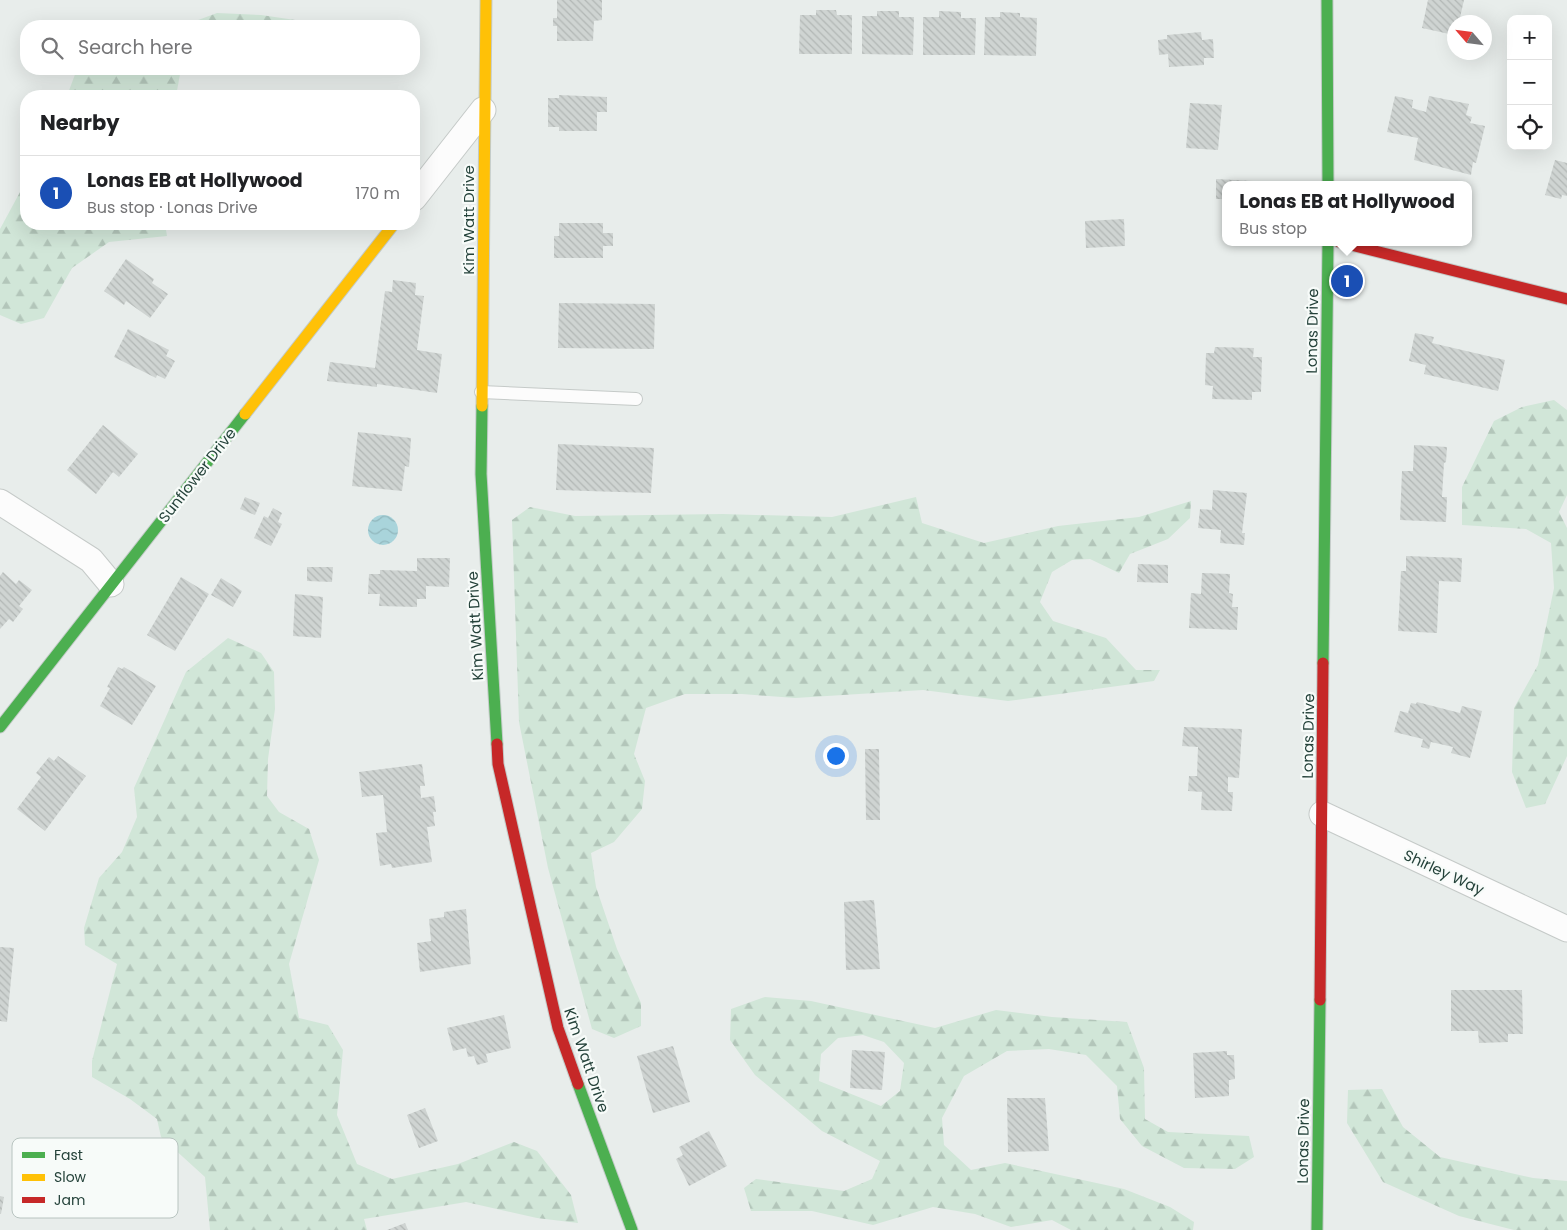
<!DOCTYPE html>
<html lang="en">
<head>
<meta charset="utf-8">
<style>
	body { margin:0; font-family:Poppins,sans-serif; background:#f2f2f2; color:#202124 }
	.controls { position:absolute; right:15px; top:15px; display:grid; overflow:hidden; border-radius:10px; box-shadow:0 5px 20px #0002 }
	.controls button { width:45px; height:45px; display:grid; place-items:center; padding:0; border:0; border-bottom:1px solid #e0e0e0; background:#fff; color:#202124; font:25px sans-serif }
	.compass { position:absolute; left:1447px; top:15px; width:45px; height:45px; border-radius:50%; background:#fff; box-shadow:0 5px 20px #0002; rotate:298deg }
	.you { position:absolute; left:835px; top:755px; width:18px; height:18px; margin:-12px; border:4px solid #fff; border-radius:50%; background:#1a73e8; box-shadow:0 0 0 8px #1a73e833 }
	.badge { display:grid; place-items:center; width:32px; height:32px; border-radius:50%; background:#697e78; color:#fff; font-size:16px; font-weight:700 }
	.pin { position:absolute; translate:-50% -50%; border:2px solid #fff; box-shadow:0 1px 5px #0006 }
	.popup { position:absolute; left:1222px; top:181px; width:250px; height:65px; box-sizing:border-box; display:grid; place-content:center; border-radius:10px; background:#fff; filter:drop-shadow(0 1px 4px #0005); font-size:16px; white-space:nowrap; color:#757577 }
	.popup b { font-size:19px; color:#202124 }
	.popup::after { content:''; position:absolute; left:50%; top:100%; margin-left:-10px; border:10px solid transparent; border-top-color:#fff }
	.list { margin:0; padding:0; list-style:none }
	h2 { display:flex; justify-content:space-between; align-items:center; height:65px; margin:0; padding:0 20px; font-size:21px }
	h2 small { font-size:16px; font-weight:400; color:#757577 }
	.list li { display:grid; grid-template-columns:32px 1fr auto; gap:15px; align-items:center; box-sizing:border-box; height:75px; padding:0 20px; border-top:1px solid #e0e0e0 }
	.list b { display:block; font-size:19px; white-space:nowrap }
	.list p { margin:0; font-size:16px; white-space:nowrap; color:#757577 }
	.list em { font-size:16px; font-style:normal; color:#757577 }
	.icon { flex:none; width:28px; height:28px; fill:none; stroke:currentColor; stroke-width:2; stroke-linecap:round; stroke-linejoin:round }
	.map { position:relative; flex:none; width:1567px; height:1230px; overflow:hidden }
	.search { position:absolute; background:#fff; box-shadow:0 5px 20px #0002; left:20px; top:20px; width:400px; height:55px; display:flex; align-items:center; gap:12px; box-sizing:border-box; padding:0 18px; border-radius:20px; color:#757577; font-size:19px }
	.panel { position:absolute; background:#fff; box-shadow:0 5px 20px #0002; left:20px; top:90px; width:400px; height:140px; border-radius:20px }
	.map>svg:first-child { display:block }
</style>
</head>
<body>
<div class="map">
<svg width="1567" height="1230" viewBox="0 0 1567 1230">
	<defs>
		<pattern id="forest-firs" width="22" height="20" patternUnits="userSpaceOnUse" patternTransform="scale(1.25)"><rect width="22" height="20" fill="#d1e6d8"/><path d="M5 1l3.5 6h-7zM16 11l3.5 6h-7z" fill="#b3c6ba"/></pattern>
		<pattern id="water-waves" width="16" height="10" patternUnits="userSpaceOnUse" patternTransform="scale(1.25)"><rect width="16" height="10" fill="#a9d4db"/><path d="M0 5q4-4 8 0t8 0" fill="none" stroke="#91b7bd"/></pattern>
		<pattern id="building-back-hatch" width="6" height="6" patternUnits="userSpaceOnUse" patternTransform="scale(1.25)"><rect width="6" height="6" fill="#cfd4d2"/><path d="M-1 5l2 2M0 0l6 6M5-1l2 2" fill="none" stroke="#b2b7b5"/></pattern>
	</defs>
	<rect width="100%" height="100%" fill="#e8edeb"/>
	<!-- forest -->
	<g fill="url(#forest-firs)" fill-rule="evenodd">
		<polygon points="217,13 261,15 336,26 182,26"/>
		<polygon points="77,69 181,69 176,96 67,96"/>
		<polygon points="26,181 26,224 165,224 167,236 109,242 72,268 44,318 21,324 0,315 0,229"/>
		<polygon points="1554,400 1567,410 1567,495 1559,512 1567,528 1567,756 1545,804 1526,808 1512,772 1514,708 1538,665 1554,588 1551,543 1526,529 1462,525 1462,487 1494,421 1522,407"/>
		<polygon points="916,497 922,523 984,543 1058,526 1139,517 1191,501 1190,518 1168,539 1130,554 1119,573 1090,559 1072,560 1052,572 1040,602 1053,621 1106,638 1136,670 1160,670 1154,681 1008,701 923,690 795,698 742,694 685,694 646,708 634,754 645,781 642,809 614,842 591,853 596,887 617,949 641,1003 641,1026 614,1038 592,1029 548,868 519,722 512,520 530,507 575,516 723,514 832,517"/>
		<polygon points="228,638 261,653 274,672 275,709 268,759 267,796 279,812 309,829 319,860 289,964 299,1018 328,1025 343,1050 337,1115 357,1164 392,1179 458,1164 514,1142 537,1151 571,1195 578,1223 537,1218 466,1202 364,1219 367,1230 210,1230 205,1177 161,1137 157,1119 130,1099 92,1077 92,1061 117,964 85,945 84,928 99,878 122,852 137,817 134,788 186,672"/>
		<path d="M765 997 811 1001 935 1028 996 1010 1052 1017 1127 1022 1144 1068 1145 1119 1168 1132 1249 1136 1254 1157 1235 1169 1184 1168 1142 1146 1120 1119 1117 1086 1086 1055 1049 1049 1007 1051 964 1076 942 1118 944 1145 971 1170 1005 1163 1124 1189 1170 1207 1194 1222 1193 1230H1071L1052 1220 1011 1227 975 1214 933 1207 873 1225 812 1211H751L744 1188 756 1179 844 1191 872 1179 880 1161 822 1131 755 1075 730 1040 731 1009ZM863 1035 884 1042 904 1063 900 1091 881 1106 819 1081 821 1054 838 1038Z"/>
		<polygon points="1382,1089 1403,1127 1440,1157 1533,1178 1567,1181 1567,1230 1514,1230 1459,1216 1383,1182 1347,1123 1348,1090"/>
	</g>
	<!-- water -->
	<circle fill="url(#water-waves)" cx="383" cy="530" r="15"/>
	<!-- building -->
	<g fill="url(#building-back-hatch)">
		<polygon points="557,0 602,0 602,20 594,21 593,41 557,41 557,26 553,26 553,18 557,18"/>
		<polygon points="1428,0 1464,0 1459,22 1454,22 1454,35 1422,28"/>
		<polygon points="816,10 836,10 837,15 852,15 852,54 799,54 800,15 816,15"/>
		<polygon points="877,11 899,11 899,17 914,17 913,55 862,54 862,16 877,16"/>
		<polygon points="939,11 961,12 961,18 976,18 975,55 923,55 923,17 939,17"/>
		<polygon points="1000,12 1020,13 1020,17 1037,18 1036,56 984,55 985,17 1000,17"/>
		<polygon points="1201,32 1202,40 1213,39 1214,58 1204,58 1204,65 1169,67 1168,54 1159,55 1158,40 1167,39 1167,35"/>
		<polygon points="559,95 607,97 607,112 597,112 597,131 559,131 559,127 548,127 548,98 559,98"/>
		<polygon points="1395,96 1413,100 1412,108 1426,112 1429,96 1469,104 1466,115 1472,117 1470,123 1485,126 1476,163 1473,162 1471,175 1414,160 1418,138 1387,132"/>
		<polygon points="1190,103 1222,105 1218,150 1186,148"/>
		<polygon points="1555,160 1567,163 1567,196 1562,195 1561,199 1545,195"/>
		<polygon points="1216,179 1253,181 1253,185 1226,185 1226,218 1222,218 1222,199 1216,199"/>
		<polygon points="1124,219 1125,246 1086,248 1085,221"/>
		<polygon points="559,223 603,223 603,233 613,233 613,246 603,246 603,258 554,258 554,236 559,236"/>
		<polygon points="126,259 154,279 152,283 168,294 150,318 126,301 124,305 104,291"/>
		<polygon points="393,280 416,283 415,295 424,296 417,350 442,354 437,393 377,384 377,387 327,381 330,362 375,368 385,291 392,292"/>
		<polygon points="559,303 655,304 654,349 558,348"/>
		<polygon points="128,329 169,350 166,356 175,361 165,379 157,375 156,378 114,357"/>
		<polygon points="1415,333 1434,337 1432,343 1505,360 1498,391 1424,374 1426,365 1409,361"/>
		<polygon points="1215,347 1254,348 1253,357 1262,357 1261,392 1252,392 1252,400 1212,399 1213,386 1205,385 1206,353 1214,353"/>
		<polygon points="103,425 138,454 119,477 113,472 96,494 67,470"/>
		<polygon points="358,432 411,438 409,467 405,466 402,491 352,486"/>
		<polygon points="558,444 654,448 651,493 556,490"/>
		<polygon points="1414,445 1447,447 1446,462 1444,463 1442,497 1447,497 1446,522 1400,520 1402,471 1413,471"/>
		<polygon points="1213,490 1247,493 1242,533 1245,533 1244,545 1220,543 1221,530 1198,528 1200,509 1212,510"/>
		<polygon points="245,497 260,503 255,515 240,509"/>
		<polygon points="273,508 282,513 278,522 282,524 271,546 254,538 264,516 268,518"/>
		<polygon points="1406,556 1462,558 1461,582 1439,581 1437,633 1398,631 1401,571 1406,571"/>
		<polygon points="417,558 450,558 449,587 426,586 426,599 417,599 417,607 379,606 380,594 368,594 369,574 380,574 380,570 417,571"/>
		<polygon points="1138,564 1168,565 1168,583 1137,582"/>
		<polygon points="307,567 333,567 332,582 307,581"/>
		<polygon points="3,572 16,584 19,580 32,590 19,606 23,609 13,622 9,619 0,629 0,576"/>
		<polygon points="1202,573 1230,574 1229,593 1233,594 1232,607 1238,607 1237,630 1189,628 1191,593 1201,594"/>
		<polygon points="181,577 209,594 175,651 147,635"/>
		<polygon points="221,578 242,591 233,607 211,595"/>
		<polygon points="295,594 323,597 321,638 293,636"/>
		<polygon points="118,667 122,669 124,667 156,686 132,725 100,706 110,688 107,687"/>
		<polygon points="1417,702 1460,713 1462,706 1482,711 1470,758 1451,753 1453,747 1431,742 1429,749 1421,747 1423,739 1394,732 1400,711 1408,713 1411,703 1416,704"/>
		<polygon points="1184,727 1242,729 1239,778 1228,777 1228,792 1233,792 1232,811 1201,810 1202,792 1188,791 1189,776 1197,776 1198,747 1182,746"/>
		<polygon points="865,749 879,749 880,820 866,820"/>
		<polygon points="58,756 86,776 45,831 17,809 41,777 36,773 49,757 54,761"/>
		<polygon points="422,764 425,786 420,786 421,798 434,796 436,812 433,812 435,826 427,827 432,862 392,868 391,864 380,866 376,833 387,832 383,795 362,797 359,772"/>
		<polygon points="874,900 880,969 846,970 844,902"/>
		<polygon points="466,909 471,964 420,972 417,943 431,941 429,919 444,917 444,912"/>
		<polygon points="0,947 14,948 7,1022 0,1021"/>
		<polygon points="1451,990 1522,990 1523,1034 1508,1034 1508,1042 1479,1043 1478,1031 1451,1031"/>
		<polygon points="504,1015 511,1048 486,1054 488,1062 477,1065 474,1056 468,1057 466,1048 453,1051 447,1028"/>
		<polygon points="673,1046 690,1102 653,1113 637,1056"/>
		<polygon points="852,1050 885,1052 882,1090 850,1088"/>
		<polygon points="1227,1051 1227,1055 1234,1055 1235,1079 1229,1080 1229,1096 1195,1098 1193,1053"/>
		<polygon points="1007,1098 1045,1098 1049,1151 1008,1152"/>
		<polygon points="425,1108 438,1141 419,1148 407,1115"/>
		<polygon points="709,1131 727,1166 689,1186 676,1159 683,1155 679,1147"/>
		<polygon points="0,1196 4,1197 1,1214 0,1214"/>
		<polygon points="405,1223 408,1230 387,1230"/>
	</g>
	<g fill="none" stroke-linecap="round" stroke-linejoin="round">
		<!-- lane casing -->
		<g stroke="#c5cac8" stroke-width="14">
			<polyline id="lane" points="481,392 636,399"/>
		</g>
		<!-- street casing -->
		<g stroke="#c5cac8" stroke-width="27">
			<g id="street">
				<polyline points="414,198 483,110"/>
				<polyline points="0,502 91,560 111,584"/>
				<polyline points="1322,814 1567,929"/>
			</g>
		</g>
		<!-- fast casing -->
		<g stroke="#c3cbc8" stroke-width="13">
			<g id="fast">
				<polyline points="1327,0 1328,185"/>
				<polyline points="482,406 481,474 497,744"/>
				<polyline points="1323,663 1328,242"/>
				<polyline points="0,727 245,414"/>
				<polyline points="578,1084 632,1230"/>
				<polyline points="1317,1230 1320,1000"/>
			</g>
		</g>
		<!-- slow casing -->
		<g stroke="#c3cbc8" stroke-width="13">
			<g id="slow">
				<polyline points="482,406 486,0"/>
				<polyline points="245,414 394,224"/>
			</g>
		</g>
		<!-- jam casing -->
		<g stroke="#c3cbc8" stroke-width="13">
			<g id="jam">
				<polyline points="1339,242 1567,299"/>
				<polyline points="497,744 498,764 558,1028 578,1084"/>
				<polyline points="1320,1000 1323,663"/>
			</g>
		</g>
		<!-- lane -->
		<use href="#lane" stroke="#fcfcfc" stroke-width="12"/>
		<!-- street -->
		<use href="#street" stroke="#fcfcfc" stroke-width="25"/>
		<!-- fast -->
		<use href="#fast" stroke="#4caf50" stroke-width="11"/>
		<!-- slow -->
		<use href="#slow" stroke="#ffc107" stroke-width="11"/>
		<!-- jam -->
		<use href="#jam" stroke="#c62828" stroke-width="11"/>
	</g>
	<g text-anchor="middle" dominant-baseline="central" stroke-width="4.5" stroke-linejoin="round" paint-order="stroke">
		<!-- street labels -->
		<g font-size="15" fill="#24423a" stroke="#f7fbf9">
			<text transform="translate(468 220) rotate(-90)">Kim Watt Drive</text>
			<text transform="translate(1312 331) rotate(-89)">Lonas Drive</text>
			<text transform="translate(197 475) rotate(-52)">Sunflower Drive</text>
			<text transform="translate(475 626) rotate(-93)">Kim Watt Drive</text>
			<text transform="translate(1308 736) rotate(-89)">Lonas Drive</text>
			<text transform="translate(1444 872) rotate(25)">Shirley Way</text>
			<text transform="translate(587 1060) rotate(71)">Kim Watt Drive</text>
			<text transform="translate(1303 1141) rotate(-89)">Lonas Drive</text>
		</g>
	</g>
	<!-- legend -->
	<rect x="12" y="1138" width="166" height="80" rx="8" fill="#f7fbf9" stroke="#b8c4c0" stroke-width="1"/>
	<rect x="22" y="1152" width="23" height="6" fill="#4caf50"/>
	<rect x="22" y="1174" width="23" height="7" fill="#ffc107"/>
	<rect x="22" y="1197" width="23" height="6" fill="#c62828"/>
	<g font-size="14" fill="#24423a">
		<text x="54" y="1160">Fast</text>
		<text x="54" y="1182">Slow</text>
		<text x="54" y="1205">Jam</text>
	</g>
</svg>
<div class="controls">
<button>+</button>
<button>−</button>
<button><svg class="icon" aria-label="locate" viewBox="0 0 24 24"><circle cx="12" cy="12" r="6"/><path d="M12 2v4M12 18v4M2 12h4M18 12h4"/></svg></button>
</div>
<svg class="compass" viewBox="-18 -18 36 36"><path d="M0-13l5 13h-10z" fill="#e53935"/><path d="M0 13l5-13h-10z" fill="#757577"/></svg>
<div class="you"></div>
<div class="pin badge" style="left:1347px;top:281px;background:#1a4fb4">1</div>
<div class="popup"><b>Lonas EB at Hollywood</b>Bus stop</div>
<div class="search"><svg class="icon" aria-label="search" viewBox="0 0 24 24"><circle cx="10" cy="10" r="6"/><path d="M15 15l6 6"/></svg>Search here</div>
<section class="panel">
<h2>Nearby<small></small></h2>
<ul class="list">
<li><span class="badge" style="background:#1a4fb4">1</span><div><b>Lonas EB at Hollywood</b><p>Bus stop · Lonas Drive</p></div><em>170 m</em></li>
</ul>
</section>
</div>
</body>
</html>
